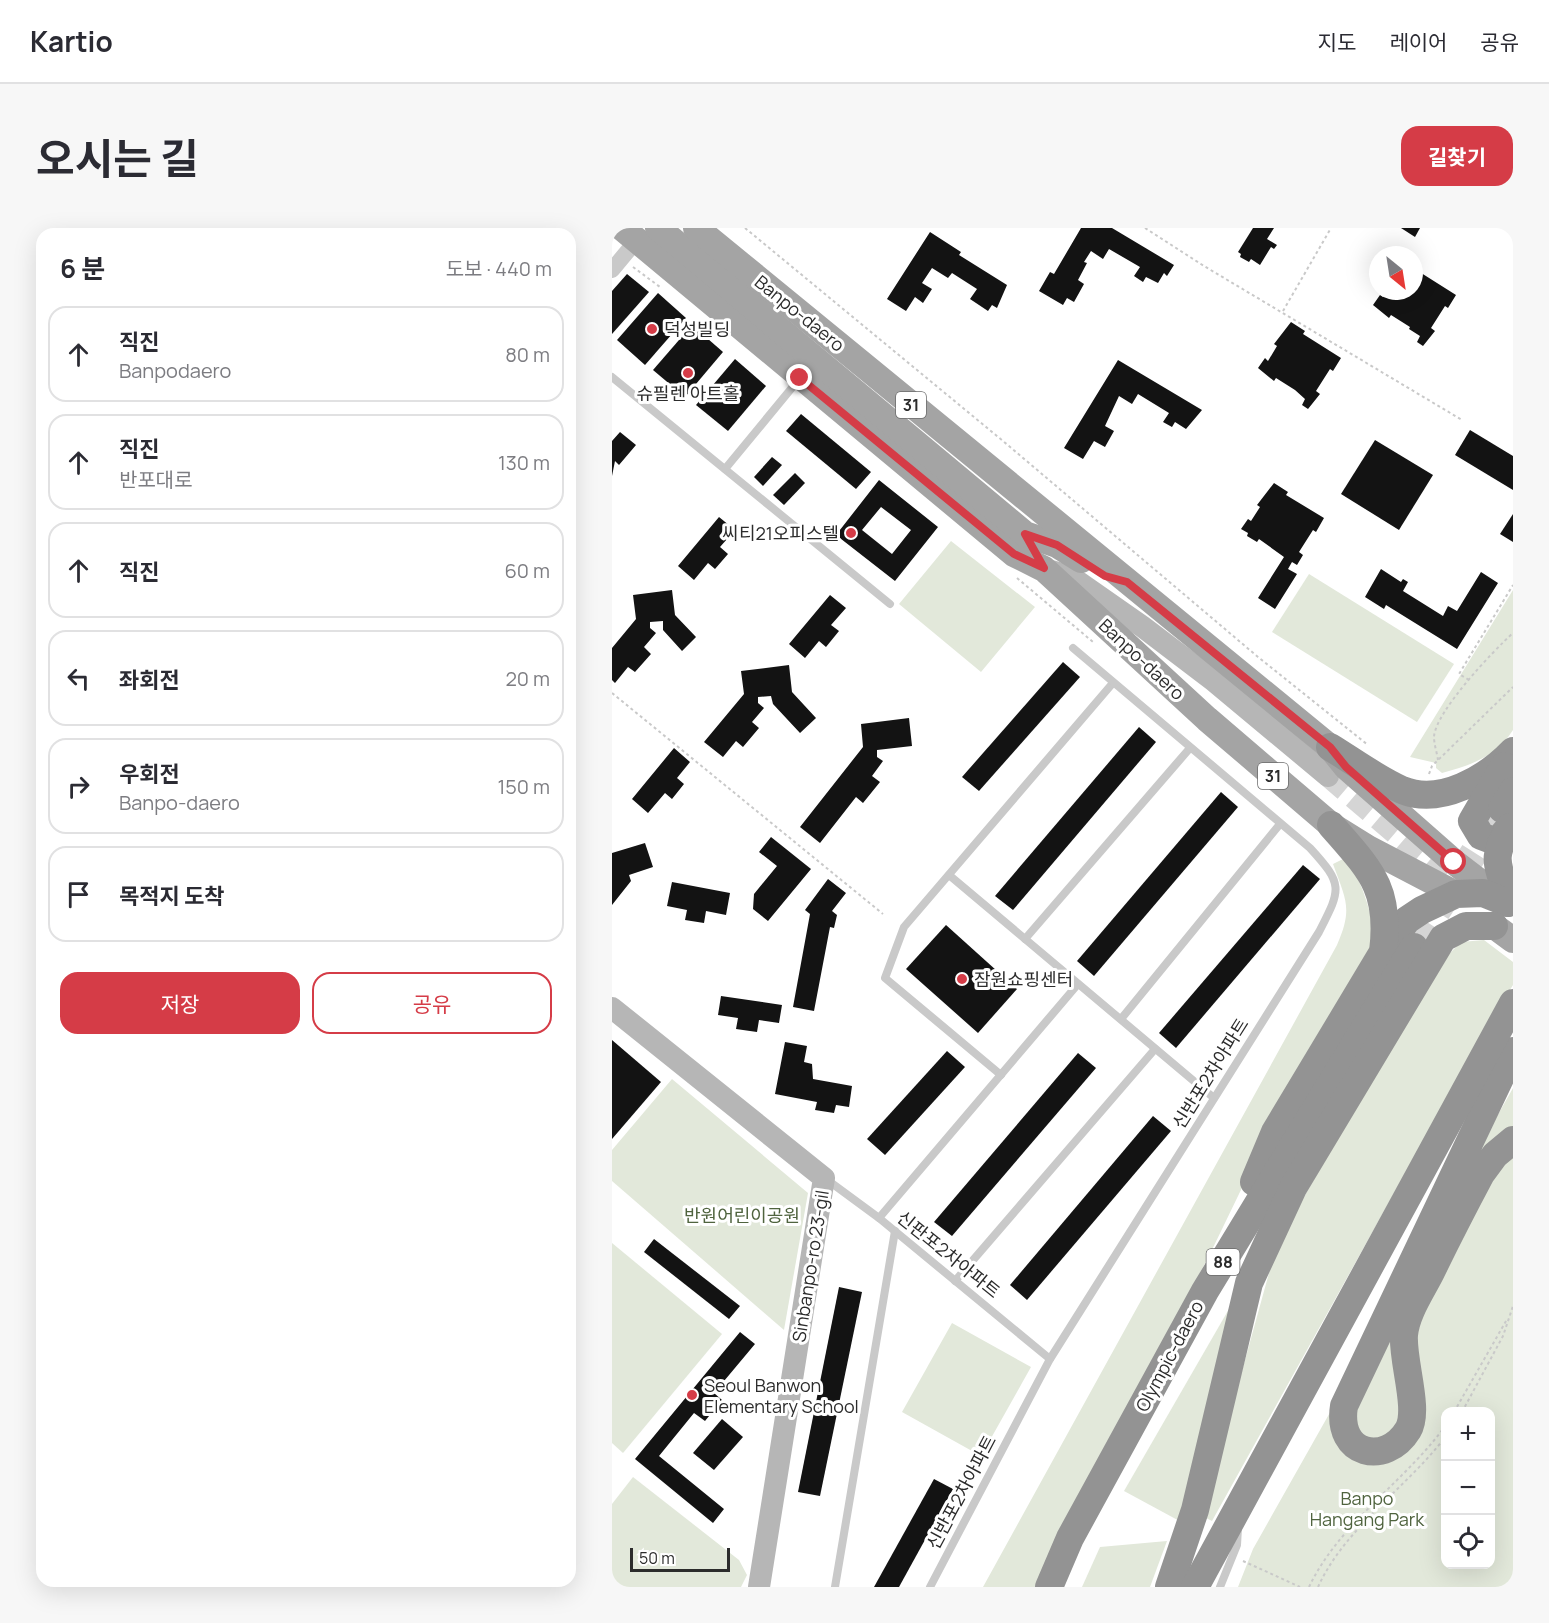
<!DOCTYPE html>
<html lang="ko">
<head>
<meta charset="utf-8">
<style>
	body { margin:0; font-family:Manrope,"Noto Sans KR",sans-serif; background:#f7f7f7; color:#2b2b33 }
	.controls { position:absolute; right:18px; bottom:18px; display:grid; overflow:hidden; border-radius:12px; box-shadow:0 6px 24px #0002 }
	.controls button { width:54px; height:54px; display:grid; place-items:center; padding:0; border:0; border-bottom:2px solid #e1e1e2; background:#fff; color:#2b2b33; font:30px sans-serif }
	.compass { position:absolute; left:757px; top:18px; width:54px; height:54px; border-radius:50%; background:#fff; box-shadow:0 6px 24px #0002; rotate:150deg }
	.scale { position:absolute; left:18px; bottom:15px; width:100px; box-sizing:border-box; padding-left:6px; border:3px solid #2c2c2c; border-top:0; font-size:16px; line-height:21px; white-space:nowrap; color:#2c2c2c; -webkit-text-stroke:4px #fff; paint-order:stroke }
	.stop { position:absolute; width:18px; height:18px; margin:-14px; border:4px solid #d53c47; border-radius:50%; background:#fff }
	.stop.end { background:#d53c47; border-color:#fff; box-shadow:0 2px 6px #0008 }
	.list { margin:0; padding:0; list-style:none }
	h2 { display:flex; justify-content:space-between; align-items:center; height:78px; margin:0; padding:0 24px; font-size:26px }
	h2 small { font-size:20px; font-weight:400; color:#7c7c81 }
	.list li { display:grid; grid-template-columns:39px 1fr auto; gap:18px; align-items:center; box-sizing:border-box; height:96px; margin:0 12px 12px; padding:0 12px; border:2px solid #e1e1e2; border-radius:18px }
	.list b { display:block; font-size:22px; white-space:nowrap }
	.list p { margin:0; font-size:20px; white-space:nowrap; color:#7c7c81 }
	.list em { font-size:20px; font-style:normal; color:#7c7c81 }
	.actions { display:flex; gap:12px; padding:18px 24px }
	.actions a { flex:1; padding:14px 0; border:2px solid #d53c47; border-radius:18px; text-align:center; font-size:21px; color:#d53c47 }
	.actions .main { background:#d53c47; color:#fff }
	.icon { flex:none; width:33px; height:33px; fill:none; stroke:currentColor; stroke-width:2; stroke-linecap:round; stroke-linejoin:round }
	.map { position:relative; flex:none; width:901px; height:1359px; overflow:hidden; border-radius:18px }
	header { display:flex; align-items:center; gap:36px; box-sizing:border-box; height:84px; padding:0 30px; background:#fff; border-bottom:2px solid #e1e1e2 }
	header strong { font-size:28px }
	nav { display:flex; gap:33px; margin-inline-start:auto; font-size:21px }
	.intro { display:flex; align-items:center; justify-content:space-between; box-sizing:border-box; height:144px; padding:0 36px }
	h1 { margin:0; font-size:42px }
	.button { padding:15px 27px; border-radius:18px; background:#d53c47; color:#fff; font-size:21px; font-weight:700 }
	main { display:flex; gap:36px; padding:0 36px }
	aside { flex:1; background:#fff; border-radius:18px; box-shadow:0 6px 24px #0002 }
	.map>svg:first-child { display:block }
</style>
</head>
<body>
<header>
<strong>Kartio</strong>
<nav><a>지도</a><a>레이어</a><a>공유</a></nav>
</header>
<div class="intro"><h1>오시는 길</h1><a class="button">길찾기</a></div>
<main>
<aside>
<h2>6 분<small>도보 · 440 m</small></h2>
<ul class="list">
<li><svg class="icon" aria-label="ahead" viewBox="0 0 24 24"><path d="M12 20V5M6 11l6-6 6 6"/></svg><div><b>직진</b><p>Banpodaero</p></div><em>80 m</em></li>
<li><svg class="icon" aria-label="ahead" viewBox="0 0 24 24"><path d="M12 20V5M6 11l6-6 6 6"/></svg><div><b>직진</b><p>반포대로</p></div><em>130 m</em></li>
<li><svg class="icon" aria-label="ahead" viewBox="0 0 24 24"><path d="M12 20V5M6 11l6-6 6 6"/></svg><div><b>직진</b></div><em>60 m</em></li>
<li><svg class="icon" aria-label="left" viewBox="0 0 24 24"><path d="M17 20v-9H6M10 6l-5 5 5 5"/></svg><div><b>좌회전</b></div><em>20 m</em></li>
<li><svg class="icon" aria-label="right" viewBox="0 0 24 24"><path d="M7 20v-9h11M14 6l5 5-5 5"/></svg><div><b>우회전</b><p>Banpo-daero</p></div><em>150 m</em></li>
<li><svg class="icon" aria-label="arrive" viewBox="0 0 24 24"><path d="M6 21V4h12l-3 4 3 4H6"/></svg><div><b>목적지 도착</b></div></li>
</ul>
<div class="actions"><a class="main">저장</a><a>공유</a></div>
</aside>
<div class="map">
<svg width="901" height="1359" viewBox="0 0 901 1359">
	<rect width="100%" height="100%" fill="#fff"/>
	<!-- green -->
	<g fill="#e2e8da" fill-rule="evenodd">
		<polygon points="339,313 423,379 369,444 287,376"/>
		<polygon points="697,346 842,436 805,494 660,404"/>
		<path d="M901 362V502C884 529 859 537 830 545L824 540V535L798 529Z"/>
		<path d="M735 629C752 660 761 687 765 723L641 937 597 1028 506 1196 425 1359H371L725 717C741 681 734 672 721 636Z"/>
		<polygon points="872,712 901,734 901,757 862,821 600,1293 590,1288 665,1016 823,740 849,714"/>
		<polygon points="60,851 196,965 172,1102 0,953 0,922"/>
		<path d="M901 860V1359H626L641 1321ZM834 1184H879V1336H834Z"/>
		<polygon points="0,1015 110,1106 11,1225 0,1215"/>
		<polygon points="621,1074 573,1296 512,1263"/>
		<polygon points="340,1095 419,1139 369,1228 290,1184"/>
		<polygon points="21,1249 127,1332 135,1347 129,1359 0,1359 0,1276"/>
		<polygon points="555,1313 538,1359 470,1359 488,1319"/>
	</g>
	<!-- building -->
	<g fill="#131313" fill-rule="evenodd">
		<polygon points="469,0 500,0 562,37 555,48 552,45 546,55 534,49 531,54 522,48 528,39 497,21 491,31 479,23 472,34 475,35 466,52 472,56 462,74 455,70 451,77 427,63 438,44 442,46"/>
		<polygon points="641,0 662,0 655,11 665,17 662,21 659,19 648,37 639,31 637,34 628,29 629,26 626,24"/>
		<polygon points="789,0 808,0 803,9"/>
		<polygon points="318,4 349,24 347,27 395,57 385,80 380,77 376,83 358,71 365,61 340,45 336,50 320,40 310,55 320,61 311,75 303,69 294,83 275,71"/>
		<polygon points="802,36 808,40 806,43 844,67 836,80 833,78 819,100 823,103 811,118 805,114 808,108 797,101 798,99 779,87 777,90 761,77 768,67 771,69 776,63 802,63"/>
		<polygon points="15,46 37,64 0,106 0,63"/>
		<polygon points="46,65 74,90 33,137 5,112"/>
		<polygon points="679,94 693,103 691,106 729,130 721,143 718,141 704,163 708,166 696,181 690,177 693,171 683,162 664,150 662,153 646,140 653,130 656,133 665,118 662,116"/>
		<polygon points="80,97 111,124 73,169 41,142"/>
		<polygon points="123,131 154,158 116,203 84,177"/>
		<polygon points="506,132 590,182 574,201 563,194 560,199 551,194 557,185 526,166 520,176 507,168 493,198 502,203 493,219 482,213 471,231 452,220"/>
		<polygon points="189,186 259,244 244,261 174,203"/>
		<polygon points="858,202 901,228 901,262 843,227"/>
		<polygon points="8,204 24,217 7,237 3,233 0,248 0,213"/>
		<polygon points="763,212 821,247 787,302 729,266"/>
		<polygon points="160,229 170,237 151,258 142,249"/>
		<polygon points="183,245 193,255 172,277 161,267"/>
		<path d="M267 252 326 299 283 353 224 307ZM269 279 299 302 280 326 250 302Z"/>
		<polygon points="662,255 676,264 674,267 712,290 704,304 701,302 687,324 691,327 685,337 680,334 676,341 685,346 663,381 646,370 672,329 647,311 645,314 635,308 636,305 629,301 636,291 639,293 648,279 645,277"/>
		<polygon points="901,286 901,314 888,306"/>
		<polygon points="107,289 123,302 108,319 116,326 103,341 96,335 82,352 66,338"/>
		<polygon points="769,341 789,354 791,351 796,354 791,363 831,388 836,378 845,383 869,344 886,355 845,421 774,377 772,381 753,369"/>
		<polygon points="60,362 63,387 84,409 70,423 51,402 51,393 38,394 38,400 44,405 32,419 39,426 23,444 16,439 3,455 0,452 0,420 24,391 21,367"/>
		<polygon points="218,367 234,380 219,397 227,403 214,419 207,413 193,430 177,416"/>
		<polygon points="451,434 468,449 367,563 350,549"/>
		<polygon points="177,437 180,464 204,490 188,505 161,476 159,468 146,469 146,475 152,480 140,494 147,500 131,519 124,513 111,529 92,514 132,466 129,443"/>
		<polygon points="297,490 300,518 265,522 265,529 271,533 260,548 268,554 251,575 244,569 208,615 188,599 251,519 249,496"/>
		<polygon points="527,499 544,514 401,682 383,668"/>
		<polygon points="62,520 78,534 65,550 72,556 60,571 53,565 36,585 20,571"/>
		<polygon points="609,564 626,579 482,748 465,733"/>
		<polygon points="159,609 199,641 156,693 141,681 142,666 165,638 147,624"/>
		<polygon points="33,615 41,639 17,647 19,653 0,677 0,625"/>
		<polygon points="691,637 708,651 564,820 547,805"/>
		<polygon points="216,651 234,665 220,683 225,687 222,700 218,699 202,783 181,779 198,686 193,682"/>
		<polygon points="60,654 118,665 114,687 94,683 92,695 73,692 75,682 55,678"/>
		<polygon points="334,697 405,761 366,805 294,741"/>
		<polygon points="109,768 170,777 167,795 147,792 145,804 124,801 126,790 106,787"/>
		<polygon points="0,812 49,854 0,911"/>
		<polygon points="173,814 195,818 192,834 200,836 201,851 240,858 237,879 224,877 222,885 203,882 205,874 163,866"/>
		<polygon points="335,823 353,839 273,927 255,911"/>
		<polygon points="466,825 484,840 340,1008 322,994"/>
		<polygon points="541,888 559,903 415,1072 398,1057"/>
		<polygon points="42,1011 128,1078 117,1091 32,1024"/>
		<polygon points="227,1059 250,1064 208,1268 186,1264"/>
		<polygon points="128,1104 143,1116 102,1165 110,1172 93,1193 82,1185 47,1228 112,1281 101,1295 23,1231"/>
		<polygon points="110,1191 131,1209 102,1242 81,1225"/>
		<polygon points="322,1251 341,1261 287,1359 262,1359"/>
	</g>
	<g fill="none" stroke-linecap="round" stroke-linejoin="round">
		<!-- secondary-tunnel -->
		<polyline stroke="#d5d5d5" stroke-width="22" stroke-dasharray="22 11" stroke-linecap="butt" points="716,548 818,635 854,662"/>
		<!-- highway-tunnel -->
		<polyline stroke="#d5d5d5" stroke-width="28" stroke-dasharray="28 14" stroke-linecap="butt" points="802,719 890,581"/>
		<!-- path -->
		<g stroke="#c9c9c9" stroke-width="2" stroke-dasharray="3 3" stroke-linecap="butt">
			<polyline points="133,0 391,213 646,429 756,517"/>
			<polyline points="533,0 592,38 850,192"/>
			<polyline points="21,39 48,59"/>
			<polyline points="671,83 719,0"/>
			<polyline points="405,350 481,414"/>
			<polyline points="857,452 847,446 901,357"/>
			<polyline points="0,465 271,686"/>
			<path d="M826 532C825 525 822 516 822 509 823 484 882 422 901 405"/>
			<polyline points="817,546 820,538 901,459"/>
			<polyline points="842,1184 894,1093"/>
			<polyline points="850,1184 891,1108 901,1078"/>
			<polyline points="631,1333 688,1359"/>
			<path d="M697 1359C728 1294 792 1255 834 1197"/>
			<path d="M706 1359C734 1298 794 1261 834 1208"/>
		</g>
		<!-- lane -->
		<g stroke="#c9c9c9" stroke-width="8">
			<polyline points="0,149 278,376"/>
			<polyline points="113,241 188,150"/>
			<polyline points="337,647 602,870"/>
			<polyline points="413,711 578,520"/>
			<polyline points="509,791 668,596"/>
			<polyline points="389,847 273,750 292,699 500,456"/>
			<polyline points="214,951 267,990 438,1131"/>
			<polyline points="267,990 466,756"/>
			<polyline points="343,1053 543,821"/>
			<polyline points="223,1359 283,1003"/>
			<path d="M318 1359 438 1131 707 704C729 661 732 657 698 620L461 420"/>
			<polyline points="608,1359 625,1317 626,1300"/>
		</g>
		<!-- street -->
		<polyline stroke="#c9c9c9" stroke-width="16" points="0,42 24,13"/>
		<!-- secondary -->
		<g stroke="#b6b6b6" stroke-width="22">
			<polyline points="432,341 458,348 531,399 602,453 716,548"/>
			<polyline points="0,780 212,950 147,1359"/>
		</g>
		<!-- primary -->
		<g stroke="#a4a4a4" stroke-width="26">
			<polyline points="10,0 402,326 432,341 595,491 719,597 756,620 844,666"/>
			<polyline points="46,0 413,306 445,317 469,332"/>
			<polyline points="84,0 718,519 734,539 842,634 893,673"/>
			<polyline points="882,698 901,712"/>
		</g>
		<!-- highway -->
		<g stroke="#939393" stroke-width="28">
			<path d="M718 519C741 533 765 551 790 562 829 578 875 550 901 523"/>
			<polyline points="892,538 860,593 869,608 885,614 900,596"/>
			<polyline points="890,581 901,563"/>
			<path d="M896 675C890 639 875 635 898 599"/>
			<polyline points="771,724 795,692 810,682 844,666 871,665 896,675"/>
			<path d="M901 823 732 1178C724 1228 774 1238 796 1202 808 1182 790 1133 792 1107 794 1085 809 1064 819 1044 835 1011 852 978 869 946L883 927 901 912"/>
			<path d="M642 954 663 904 771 724C779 660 758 642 719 597"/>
			<polyline points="437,1359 458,1310 593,1063 802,719"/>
			<polyline points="557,1359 583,1282 637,1055 681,960 831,710 854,698 882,698"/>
			<polyline points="583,1359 901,775"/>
		</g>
	</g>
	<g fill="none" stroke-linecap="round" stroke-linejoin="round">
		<!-- route -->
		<polyline stroke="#d53c47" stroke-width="8" points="188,150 402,326 432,340 413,306 445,317 493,348 515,354 718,519 734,539 842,634"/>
	</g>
	<!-- markers -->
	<g fill="#d53c47" stroke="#fff" stroke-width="2">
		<circle cx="40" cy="101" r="6"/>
		<circle cx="76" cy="145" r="6"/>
		<circle cx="239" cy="305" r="6"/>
		<circle cx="350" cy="751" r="6"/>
		<circle cx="80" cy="1167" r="6"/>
	</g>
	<g text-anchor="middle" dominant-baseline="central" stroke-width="6" stroke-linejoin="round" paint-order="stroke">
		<!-- shield labels -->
		<g fill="#fff" stroke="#6b6b6b" stroke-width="1.5">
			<rect x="284" y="164" width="30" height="26" rx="4.5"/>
			<rect x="646" y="535" width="30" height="26" rx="4.5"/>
			<rect x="594.5" y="1021" width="33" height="26" rx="4.5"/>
		</g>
		<g font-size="16" font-weight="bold" fill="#2c2c2c">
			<text x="299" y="177">31</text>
			<text x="661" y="548">31</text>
			<text x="611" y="1034">88</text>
		</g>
		<!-- street labels -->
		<g font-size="18" fill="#2c2c2c" stroke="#fff">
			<text transform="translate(188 85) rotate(39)">Banpo-daero</text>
			<text transform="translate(530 431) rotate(43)">Banpo-daero</text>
			<text transform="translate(598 845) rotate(-58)">신반포2차아파트</text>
			<text transform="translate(337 1026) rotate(39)">신판포2차아파트</text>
			<text transform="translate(198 1038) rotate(-81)">Sinbanpo-ro 23-gil</text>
			<text transform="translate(557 1128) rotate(-62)">Olympic-daero</text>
			<text transform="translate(349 1264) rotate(-62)">신반포2차아파트</text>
		</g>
		<!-- poi labels -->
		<g font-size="18" fill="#2c2c2c" stroke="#fff" text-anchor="start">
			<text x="52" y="101">덕성빌딩</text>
			<text x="76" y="165" text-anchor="middle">슈필렌 아트홀</text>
			<text x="227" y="305" text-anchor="end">씨티21오피스텔</text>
			<text x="362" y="751">잠원쇼핑센터</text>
			<text x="92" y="1157">Seoul Banwon<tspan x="92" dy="21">Elementary School</tspan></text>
		</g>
		<!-- park labels -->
		<g font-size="18" fill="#4f633e" stroke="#fff">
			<text x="130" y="987">반원어린이공원</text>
			<text x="755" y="1270">Banpo<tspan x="755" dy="21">Hangang Park</tspan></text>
		</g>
	</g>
</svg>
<div class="controls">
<button>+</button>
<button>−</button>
<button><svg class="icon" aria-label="locate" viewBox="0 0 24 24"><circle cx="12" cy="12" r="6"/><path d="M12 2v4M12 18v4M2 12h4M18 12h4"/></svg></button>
</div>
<svg class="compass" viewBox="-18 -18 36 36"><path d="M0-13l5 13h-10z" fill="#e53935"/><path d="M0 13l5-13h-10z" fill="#7c7c81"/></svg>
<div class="scale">50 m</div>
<div class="stop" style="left:842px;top:634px"></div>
<div class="stop end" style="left:188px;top:150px"></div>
</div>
</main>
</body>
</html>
